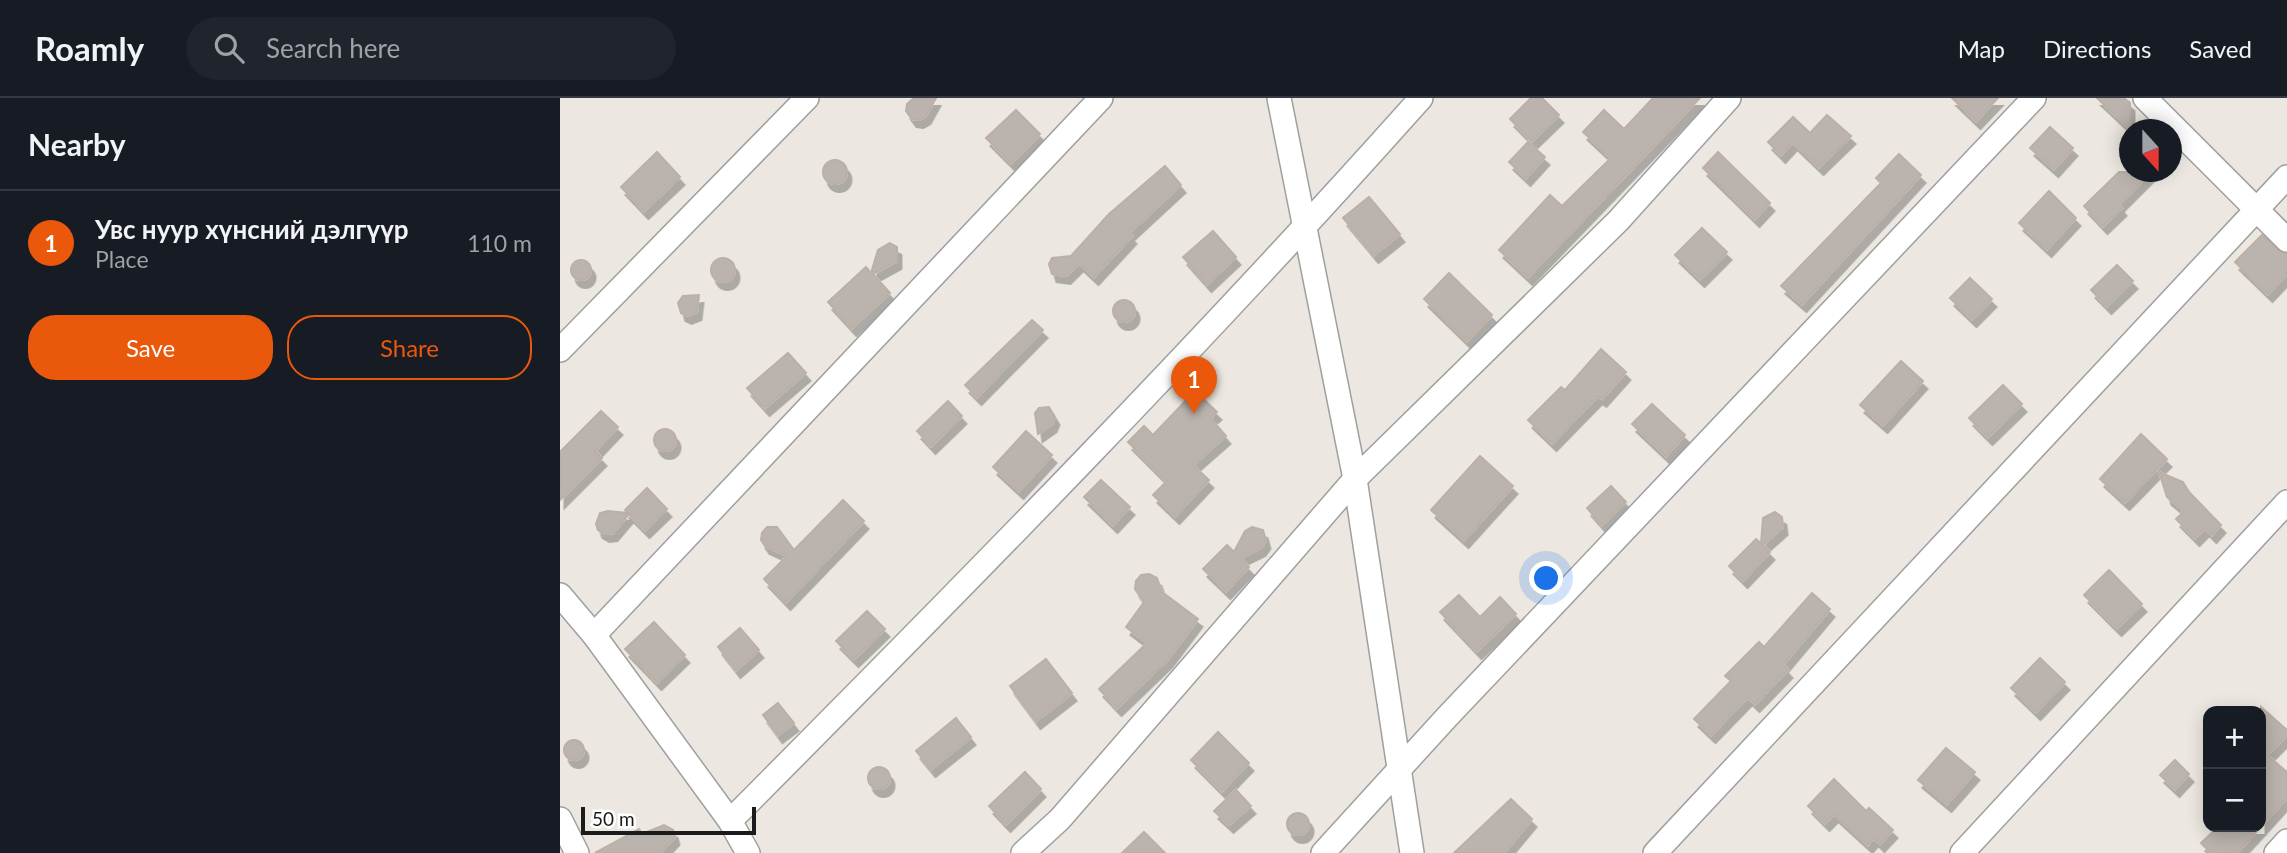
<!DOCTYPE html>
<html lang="en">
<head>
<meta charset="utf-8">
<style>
	body { margin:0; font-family:Lato,sans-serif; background:#20242c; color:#f1f3f6 }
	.controls { position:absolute; right:21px; bottom:21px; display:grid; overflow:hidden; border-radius:14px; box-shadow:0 4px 18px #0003 }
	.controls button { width:63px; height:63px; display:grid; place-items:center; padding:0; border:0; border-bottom:2px solid #363941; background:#171b24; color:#f1f3f6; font:35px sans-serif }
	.compass { position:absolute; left:1559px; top:21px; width:63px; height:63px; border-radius:50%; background:#171b24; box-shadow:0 4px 18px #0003; rotate:159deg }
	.scale { position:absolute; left:21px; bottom:18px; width:175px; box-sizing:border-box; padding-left:7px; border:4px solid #1b1b1b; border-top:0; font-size:19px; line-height:24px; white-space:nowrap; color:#1b1b1b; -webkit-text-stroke:5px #fff; paint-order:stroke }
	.you { position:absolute; left:987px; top:481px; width:24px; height:24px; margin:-18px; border:5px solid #fff; border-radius:50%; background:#1a73e8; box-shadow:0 0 0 10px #1a73e833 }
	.badge { display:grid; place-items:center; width:46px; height:46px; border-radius:50%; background:#ea580c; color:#fff; font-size:23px; font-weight:700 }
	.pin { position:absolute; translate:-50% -58px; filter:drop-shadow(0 2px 4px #0008) }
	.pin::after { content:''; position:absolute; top:37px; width:24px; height:21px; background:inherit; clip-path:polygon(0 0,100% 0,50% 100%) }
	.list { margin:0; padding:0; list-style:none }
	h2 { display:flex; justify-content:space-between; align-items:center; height:91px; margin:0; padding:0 28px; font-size:30px }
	h2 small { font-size:23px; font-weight:400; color:#9ea1a6 }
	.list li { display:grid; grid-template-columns:46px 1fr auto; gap:21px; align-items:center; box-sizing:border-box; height:105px; padding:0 28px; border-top:2px solid #363941 }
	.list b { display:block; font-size:26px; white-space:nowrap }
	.list p { margin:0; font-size:23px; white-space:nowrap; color:#9ea1a6 }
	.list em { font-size:23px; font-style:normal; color:#9ea1a6 }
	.actions { display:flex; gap:14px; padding:21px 28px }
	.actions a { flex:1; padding:16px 0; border:2px solid #ea580c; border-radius:28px; text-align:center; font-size:24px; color:#ea580c }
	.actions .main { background:#ea580c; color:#fff }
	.icon { flex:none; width:38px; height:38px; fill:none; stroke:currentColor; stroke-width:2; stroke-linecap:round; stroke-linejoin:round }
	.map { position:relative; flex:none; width:1727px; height:755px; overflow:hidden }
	header { display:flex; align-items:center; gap:42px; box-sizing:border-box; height:98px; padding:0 35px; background:#171b24; border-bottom:2px solid #363941 }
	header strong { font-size:33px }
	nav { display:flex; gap:38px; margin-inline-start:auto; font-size:24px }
	.search { width:490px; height:63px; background:#20242c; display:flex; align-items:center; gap:18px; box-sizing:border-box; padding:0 24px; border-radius:38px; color:#9ea1a6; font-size:26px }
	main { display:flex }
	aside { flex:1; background:#171b24 }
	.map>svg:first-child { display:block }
</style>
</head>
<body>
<header>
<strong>Roamly</strong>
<div class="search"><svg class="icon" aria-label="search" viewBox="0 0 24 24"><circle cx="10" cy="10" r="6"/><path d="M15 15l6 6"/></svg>Search here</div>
<nav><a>Map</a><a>Directions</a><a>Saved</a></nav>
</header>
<main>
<aside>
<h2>Nearby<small></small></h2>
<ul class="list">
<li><span class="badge">1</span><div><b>Увс нуур хүнсний дэлгүүр</b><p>Place</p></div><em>110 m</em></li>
</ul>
<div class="actions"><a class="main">Save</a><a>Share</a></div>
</aside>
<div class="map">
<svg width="1727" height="755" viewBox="0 0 1727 755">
	<defs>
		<filter id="shadow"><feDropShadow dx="4.5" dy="8" stdDeviation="0" flood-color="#0004"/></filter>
	</defs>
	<rect width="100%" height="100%" fill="#ece8e1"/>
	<!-- building -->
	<g fill="#bbb4ae" stroke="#bcafa5" stroke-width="2" filter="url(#shadow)">
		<polygon points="354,0 376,0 366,18 359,22 352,21 346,13 347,6"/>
		<polygon points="971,0 982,0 999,17 972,43 950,21"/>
		<polygon points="1093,0 1140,0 968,179 939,152 990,97 1002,108 1051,60 1023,34 1044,12 1064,31"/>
		<polygon points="1392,0 1438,0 1416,23"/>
		<polygon points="1537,0 1564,0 1570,5 1570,31"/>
		<polygon points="456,12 480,36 451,65 426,40"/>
		<polygon points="1267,17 1291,38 1259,69 1233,44 1221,57 1208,44 1233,19 1250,35"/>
		<polygon points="1490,29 1513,50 1494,71 1470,50"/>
		<polygon points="968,44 985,59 966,80 949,64"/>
		<polygon points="97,54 120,79 84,113 61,89"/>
		<polygon points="1158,54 1210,105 1195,121 1143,70"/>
		<polygon points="1339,56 1361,77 1242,206 1221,188 1321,85 1316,80"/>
		<circle cx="275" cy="74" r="12"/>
		<polygon points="605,68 621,87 569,135 572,138 534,179 519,165 506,178 492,176 489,166 492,160 511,158 549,116"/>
		<polygon points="1559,74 1591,74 1559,106 1562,110 1543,128 1524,108"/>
		<polygon points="1489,93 1516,120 1487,151 1459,125"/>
		<polygon points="809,99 840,136 814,157 783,120"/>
		<polygon points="1142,130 1167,154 1140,181 1115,157"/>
		<polygon points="653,133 676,159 647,186 623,159"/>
		<polygon points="1702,137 1718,152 1727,156 1727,176 1708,196 1675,164"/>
		<polygon points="330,145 337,149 337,163 313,176 330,195 292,230 268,204 306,169 311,175 318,152"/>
		<circle cx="163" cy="172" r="12"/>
		<circle cx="21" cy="172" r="10"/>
		<polygon points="1557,167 1573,183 1547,208 1531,192"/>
		<polygon points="889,175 932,217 907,243 864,201"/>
		<polygon points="1410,180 1432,201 1412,221 1390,200"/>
		<polygon points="139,197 137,214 127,218 121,215 118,205 123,198"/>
		<circle cx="564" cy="213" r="11"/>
		<polygon points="472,222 483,232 417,299 405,287"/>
		<polygon points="1041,251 1066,274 1042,301 1038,298 992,345 968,322 1001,289 1005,292"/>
		<polygon points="228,255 246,275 205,310 187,290"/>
		<polygon points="1341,263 1363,283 1323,327 1300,307"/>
		<polygon points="1443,287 1462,306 1428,339 1409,320"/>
		<polygon points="635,293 657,314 650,320 666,338 633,367 649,382 615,418 593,397 607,383 568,344 584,328 593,337"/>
		<polygon points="388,303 402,318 371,348 357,333"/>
		<polygon points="1092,306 1125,337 1106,358 1072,326"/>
		<polygon points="489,309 495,319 492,326 478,336 475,315 479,310"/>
		<polygon points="41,313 58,329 35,353 42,360 0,402 0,354"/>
		<circle cx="105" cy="342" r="11"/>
		<polygon points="466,333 492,357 459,393 433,369"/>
		<polygon points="1581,336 1607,361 1565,404 1540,381"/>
		<polygon points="920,358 953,388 904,442 871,412"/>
		<polygon points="1599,374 1623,384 1629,394 1661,427 1652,437 1645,430 1635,440 1616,421 1624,413 1607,399"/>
		<polygon points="541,382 570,409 553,427 524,399"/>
		<polygon points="1051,388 1066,404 1042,427 1027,410"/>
		<polygon points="87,390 107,411 85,432 69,416 53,435 45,436 38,432 36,426 40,415 48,413 68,415 65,412"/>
		<polygon points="283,402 304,423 226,504 204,481 227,458 205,448 201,442 202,435 207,429 217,429 234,452"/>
		<polygon points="1215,414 1222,419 1223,429 1203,447 1210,454 1183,482 1169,468 1196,441 1201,445 1203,420"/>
		<polygon points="692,429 703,432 706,443 701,450 680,460 689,469 666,493 643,471 667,447 674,454 685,433"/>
		<polygon points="1549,472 1582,506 1557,530 1524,497"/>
		<polygon points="589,476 597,480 602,494 638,521 608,561 557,610 539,591 587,545 566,529 584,504 575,491 576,483 581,477"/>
		<polygon points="1252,495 1270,511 1223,567 1228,572 1195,606 1188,599 1151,637 1134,621 1171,583 1165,578 1199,544 1204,549"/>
		<polygon points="899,497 920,519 940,499 956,516 917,553 880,514"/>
		<polygon points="307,513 325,531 294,561 276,543"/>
		<polygon points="94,524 125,557 97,584 65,551"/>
		<polygon points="180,530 199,552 176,572 158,549"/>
		<polygon points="1480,560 1505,584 1476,614 1451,590"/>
		<polygon points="486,561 512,595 476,623 450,588"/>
		<polygon points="218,605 234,625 218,637 203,617"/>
		<polygon points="1701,609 1727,632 1727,637 1707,657 1727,674 1727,700 1677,755 1651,755 1641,745 1658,729 1701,729"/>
		<polygon points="396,620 411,639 371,671 356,653"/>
		<polygon points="658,634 689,665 662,693 631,662"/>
		<circle cx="14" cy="652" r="10"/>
		<polygon points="1386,650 1415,674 1387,706 1358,682"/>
		<polygon points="1615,662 1629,676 1615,691 1600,677"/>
		<circle cx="319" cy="680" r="11"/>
		<polygon points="465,674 481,691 446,726 429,708"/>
		<polygon points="1274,681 1306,713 1309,710 1333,732 1320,746 1314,740 1308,747 1274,716 1265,725 1248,708"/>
		<polygon points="676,692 691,708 669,727 654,713"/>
		<polygon points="951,701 972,721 944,755 894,755"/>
		<circle cx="738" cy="726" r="11"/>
		<polygon points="104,727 113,732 115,739 100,755 35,755 79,731 82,736"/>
		<polygon points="584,734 605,755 562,755"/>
	</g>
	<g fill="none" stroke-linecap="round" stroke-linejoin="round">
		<!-- street casing -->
		<g stroke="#9f9f9f" stroke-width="26">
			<g id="street">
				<polyline points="719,0 795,381 852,755"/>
				<polyline points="1585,0 1727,142"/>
				<polyline points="0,252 247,0"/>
				<polyline points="0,497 34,537 170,723 188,755"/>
				<polyline points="34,537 541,0"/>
				<polyline points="0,721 17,755"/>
				<path d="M170 723C405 487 639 249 861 0"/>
				<polyline points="463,755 500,721 795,381 1058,123 1169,0"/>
				<polyline points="763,755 887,619 1474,0"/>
				<polyline points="1095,755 1727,79"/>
				<polyline points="1402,755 1727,404"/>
				<polyline points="1716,755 1727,743"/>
			</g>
		</g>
		<!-- street -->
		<use href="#street" stroke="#fff" stroke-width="23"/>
	</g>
</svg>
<div class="controls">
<button>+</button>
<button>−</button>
</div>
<svg class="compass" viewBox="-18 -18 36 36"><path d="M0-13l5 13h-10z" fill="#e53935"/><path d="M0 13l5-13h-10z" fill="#9ea1a6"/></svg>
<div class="scale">50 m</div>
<div class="you"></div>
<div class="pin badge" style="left:634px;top:316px">1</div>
</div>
</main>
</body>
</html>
